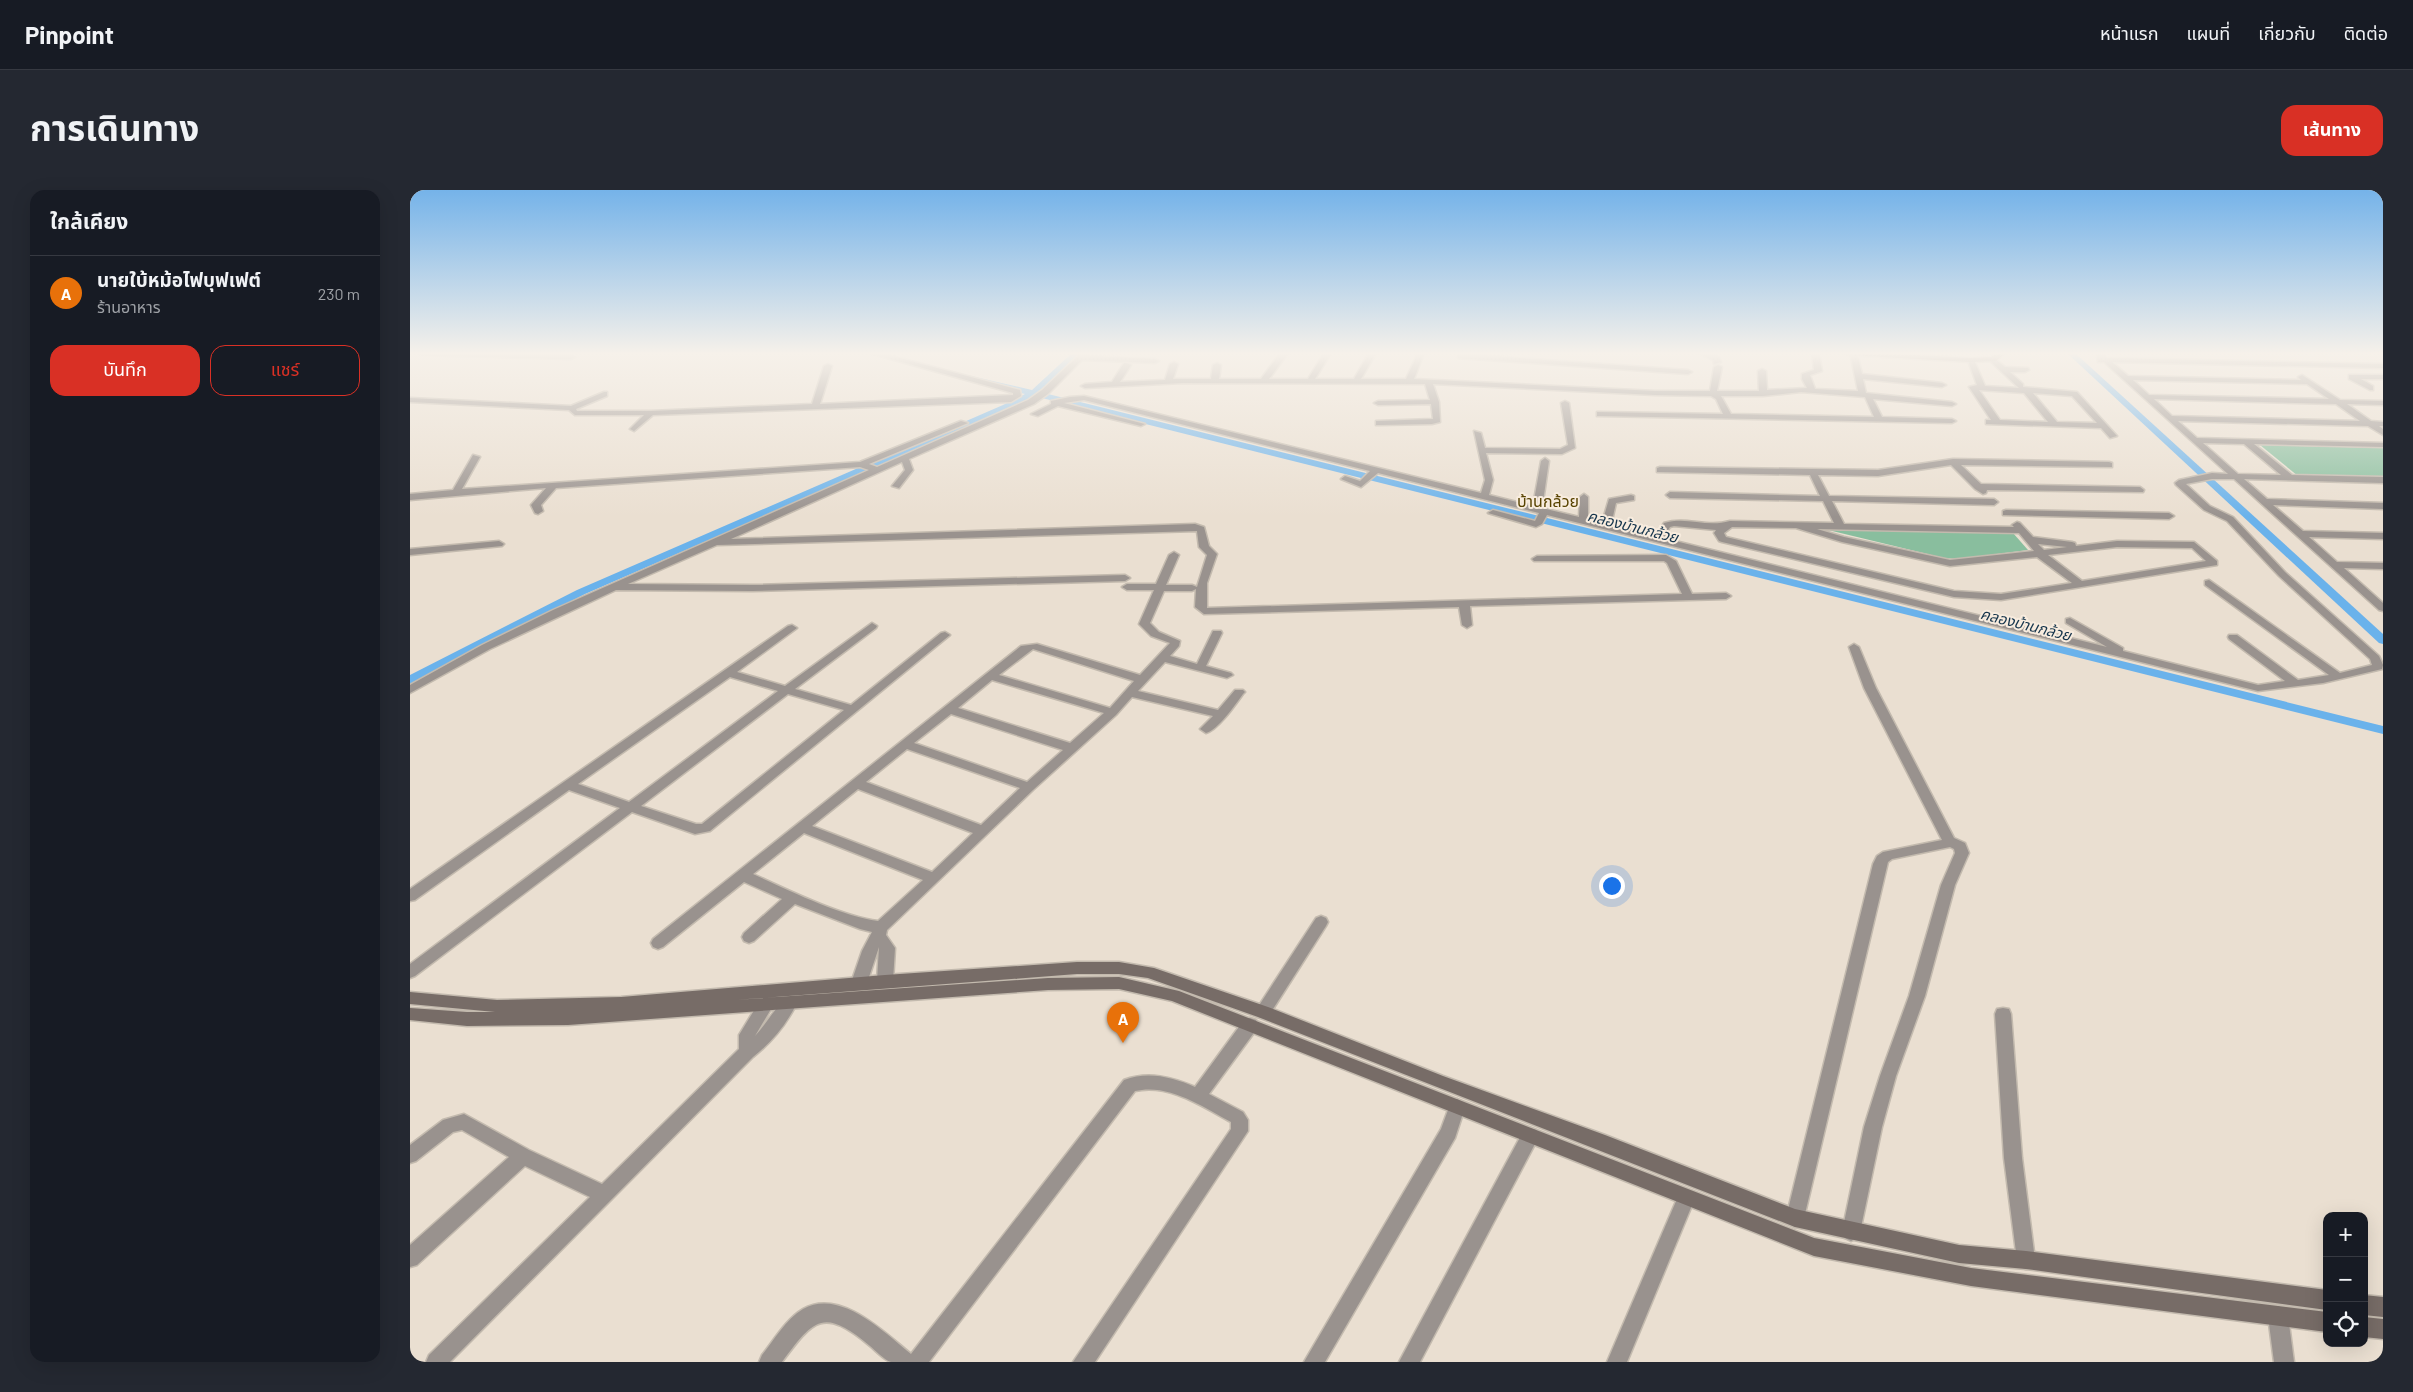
<!DOCTYPE html>
<html lang="th">
<head>
<meta charset="utf-8">
<style>
	body { margin:0; font-family:Barlow,"Noto Sans Thai",sans-serif; background:#242831; color:#f1f3f6 }
	.controls { position:absolute; right:15px; bottom:15px; display:grid; overflow:hidden; border-radius:10px; box-shadow:0 5px 20px #0002 }
	.controls button { width:45px; height:45px; display:grid; place-items:center; padding:0; border:0; border-bottom:1px solid #363941; background:#171b24; color:#f1f3f6; font:25px sans-serif }
	.you { position:absolute; left:1201px; top:695px; width:18px; height:18px; margin:-12px; border:4px solid #fff; border-radius:50%; background:#1a73e8; box-shadow:0 0 0 8px #1a73e833 }
	.badge { display:grid; place-items:center; width:32px; height:32px; border-radius:50%; background:#d93025; color:#fff; font-size:16px; font-weight:700 }
	.pin { position:absolute; translate:-50% -41px; filter:drop-shadow(0 1px 2px #0008) }
	.pin::after { content:''; position:absolute; top:26px; width:18px; height:15px; background:inherit; clip-path:polygon(0 0,100% 0,50% 100%) }
	.list { margin:0; padding:0; list-style:none }
	h2 { display:flex; justify-content:space-between; align-items:center; height:65px; margin:0; padding:0 20px; font-size:21px }
	h2 small { font-size:16px; font-weight:400; color:#9ea1a6 }
	.list li { display:grid; grid-template-columns:32px 1fr auto; gap:15px; align-items:center; box-sizing:border-box; height:75px; padding:0 20px; border-top:1px solid #363941 }
	.list b { display:block; font-size:19px; white-space:nowrap }
	.list p { margin:0; font-size:16px; white-space:nowrap; color:#9ea1a6 }
	.list em { font-size:16px; font-style:normal; color:#9ea1a6 }
	.actions { display:flex; gap:10px; padding:15px 20px }
	.actions a { flex:1; padding:11px 0; border:1px solid #d93025; border-radius:15px; text-align:center; font-size:18px; color:#d93025 }
	.actions .main { background:#d93025; color:#fff }
	.icon { flex:none; width:28px; height:28px; fill:none; stroke:currentColor; stroke-width:2; stroke-linecap:round; stroke-linejoin:round }
	.map { position:relative; flex:none; width:1973px; height:1172px; overflow:hidden; border-radius:15px }
	header { display:flex; align-items:center; gap:30px; box-sizing:border-box; height:70px; padding:0 25px; background:#171b24; border-bottom:1px solid #363941 }
	header strong { font-size:24px }
	nav { display:flex; gap:28px; margin-inline-start:auto; font-size:18px }
	.intro { display:flex; align-items:center; justify-content:space-between; box-sizing:border-box; height:120px; padding:0 30px }
	h1 { margin:0; font-size:35px }
	.button { padding:12px 22px; border-radius:15px; background:#d93025; color:#fff; font-size:18px; font-weight:700 }
	main { display:flex; gap:30px; padding:0 30px }
	aside { flex:1; background:#171b24; border-radius:15px; box-shadow:0 5px 20px #0002 }
	.map>svg:first-child { display:block }
</style>
</head>
<body>
<header>
<strong>Pinpoint</strong>
<nav><a>หน้าแรก</a><a>แผนที่</a><a>เกี่ยวกับ</a><a>ติดต่อ</a></nav>
</header>
<div class="intro"><h1>การเดินทาง</h1><a class="button">เส้นทาง</a></div>
<main>
<aside>
<h2>ใกล้เคียง<small></small></h2>
<ul class="list">
<li><span class="badge" style="background:#e8710a">A</span><div><b>นายใบ้หม้อไฟบุฟเฟต์</b><p>ร้านอาหาร</p></div><em>230 m</em></li>
</ul>
<div class="actions"><a class="main">บันทึก</a><a>แชร์</a></div>
</aside>
<div class="map">
<svg width="1973" height="1172" viewBox="0 0 1973 1172">
	<rect width="100%" height="100%" fill="#eadfd1"/>
	<!-- green -->
	<g fill="#89be9e">
		<polygon points="1850,255 1973,258 1973,288 1888,286"/>
		<polygon points="1414,339 1603,343 1618,360 1548,369 1534,368"/>
	</g>
	<g fill="none" stroke-linecap="round" stroke-linejoin="round">
		<!-- canal -->
		<g fill="#6ab2eb" fill-rule="evenodd">
			<polygon points="662,163 670,163 630,202 1973,536 1973,544 624,206 599,219 175,404 0,494 0,485 167,400 593,215 615,204 552,188 552,184 622,200"/>
			<polygon points="1657,163 1665,163 1973,444 1973,454 1969,453"/>
		</g>
		<!-- street casing -->
		<g stroke="#c3baae" stroke-width="3">
			<g id="street">
				<polygon points="8,163 161,165 165,167 161,169 12,165"/>
				<polygon points="459,163 471,163 610,200 611,206 601,212 243,225 224,241 220,239 234,225 165,225 159,220 0,212 0,208 161,216 194,202 197,202 197,206 166,219 167,221 241,221 402,214 414,176 418,174 422,176 410,214 603,205 603,203"/>
				<path d="M671 163H678L676 166 745 169 749 171 745 173 672 170 638 204 624 214 499 269 503 280 489 298 482 296 495 280 492 272 321 349 785 334 794 337 799 356 807 364 797 393V418L1272 404 1257 373 1254 371H1124L1122 369 1127 366 1256 365 1266 371 1282 404 1316 403 1321 406 1316 409 1060 416 1062 435 1057 438 1052 435 1049 417 794 424 785 417 786 399 782 401H754L740 433 749 442 770 451 769 456 760 466 787 474 803 441H811L812 443 796 476 821 483 823 485 817 488 755 472 728 501 808 520 825 500H833L835 502 833 504C825 515 808 540 796 543L790 539 803 526 722 507 706 525 623 600 477 740 476 745 485 758 483 791 480 795 475 797 470 795 467 791 469 757 457 793 454 797 449 799 444 797 441 793 452 761 462 742 450 739 385 714 344 751 339 753 334 751 332 747 334 743 372 709 334 692 253 757 248 759 243 757 241 753 243 749 611 456 627 454 730 485 760 453 741 446 729 434 744 400H717L712 397 717 394H746L759 365 764 362 769 365 756 395H782L787 397 797 365 789 357 787 341 307 355 218 394 342 395 715 385 720 388 715 391 342 401 206 400 80 459 0 503V495L72 455 143 420 459 280 450 277 146 298 131 315 133 321 128 324 125 323 121 315 136 298 0 310V304L43 300 63 265 70 267 52 299 450 272 551 231 558 233 459 274 467 277 618 210 632 200ZM623 459 724 491 700 518 589 485ZM582 490 694 523 660 553 548 518ZM541 524 653 560 617 592 504 553ZM497 559 610 598 571 635 456 592ZM448 599 563 643 522 682 402 636ZM394 643 513 690 468 731C431 726 378 700 343 684Z"/>
				<path d="M870 163H878L859 189H898L914 163H921L905 189H944L959 163H966L951 189H996L1008 163H1014L1004 189 1245 201H1300L1304 177 1308 175 1312 177 1307 201H1349L1348 181 1352 179 1356 181 1357 200 1397 198 1392 189V184L1404 180 1402 163H1409L1412 181 1400 185 1405 199 1448 201 1440 163H1447L1452 184 1532 193 1536 195 1532 197 1453 189 1456 203 1542 212 1546 214 1542 216 1463 209 1472 227 1542 229 1546 231 1542 233 1190 226H1187V222L1313 224 1306 209 1301 206 1245 205 1023 194 1029 212 1030 232 1022 234 969 235H966V231L1023 229 1021 214 968 215 964 213 968 211 1020 210 1015 194 772 193 675 198 671 196 675 194 702 192 714 173H717L721 175 710 192 755 190 760 174 764 172 768 174 763 189H801L803 175 807 173 811 175 809 189H851ZM1391 202 1455 207 1464 227 1321 224 1311 206H1353Z"/>
				<polygon points="1288,163 1298,163 1309,167 1311,172 1304,174 1303,170"/>
				<polygon points="1051,164 1278,180 1282,182 1278,184 1048,168 1048,164"/>
				<path d="M1691 164 1697 168 1973 174V178L1702 172 1718 186 1891 190 1888 187 1892 185 1930 210 1973 211V215L1937 214 1961 231 1973 232V236H1969L1973 239V245L1958 236 1768 231 1787 248 1973 253V257L1844 254 1882 285 1973 287V293L1834 289 1857 309 1973 313V319L1863 315 1893 341 1973 343V349L1899 347 1927 372 1973 373V379L1934 378 1973 413V421L1969 420 1824 289H1802L1776 294 1800 316 1823 327 1875 382 1969 466 1973 475 1972 479 1913 493 1848 501 1137 325 1132 334 1126 337 1078 323 1083 320 1125 331 1129 323 968 283 951 297 931 289 935 286 950 291 960 281 674 210 654 213 735 234 731 236 648 216 628 226 621 224 641 214V211L660 207 674 206 1071 303 1075 290 1064 241 1071 243 1075 258 1150 259 1158 255 1151 213 1155 211 1159 213 1165 258 1152 264 1076 263 1083 290 1079 305 1123 316 1131 271 1135 268 1139 271 1132 318 1169 327 1170 307 1174 304 1178 307V330L1192 333 1199 309 1221 305 1224 306V310L1206 313 1201 335 1245 346 1254 333C1277 326 1296 338 1320 331L1424 333 1413 311 1260 308 1256 305 1260 302 1410 306 1400 285 1247 282V278L1250 277 1468 280 1543 269 1699 272 1702 273V277L1551 275 1571 294 1730 297 1734 300 1733 302 1577 300 1576 303 1573 304 1565 299 1541 275 1468 286 1408 285 1419 306 1584 309 1588 312 1584 315 1422 311 1434 334 1604 337 1602 335 1607 332 1610 333 1623 347 1662 352 1665 353 1666 356 1707 351 1784 352 1807 371V375L1591 410 1544 407 1312 352 1309 351 1304 343 1306 340 1264 336 1260 337 1253 348 1697 457 1656 433V429L1660 428 1713 458V461L1848 495 1875 491 1819 449 1818 447 1819 445H1827L1888 490 1919 485 1795 395V391L1799 390 1930 483 1962 475 1960 469 1869 386 1817 331 1794 320 1766 295 1765 293 1769 290 1802 283 1818 284 1694 172H1688L1687 166ZM1723 190 1897 194 1919 209 1739 205ZM1744 209 1926 214 1950 231 1762 226ZM1793 253 1834 254 1871 285 1828 284ZM1322 337 1386 338 1432 352 1540 376 1627 367 1662 393 1591 404 1544 401 1316 347 1314 343ZM1407 339 1609 343 1624 361 1540 370 1434 347ZM1628 354 1657 357 1634 360ZM1707 357 1782 358 1796 371 1672 391 1638 365Z"/>
				<path d="M1583 167 1595 177 1618 178 1619 180 1615 182H1600L1613 194V197L1667 202 1707 246 1700 248 1691 238 1576 234V230H1581L1559 197 1567 195 1557 168 1564 170 1575 196 1609 198 1580 171 1579 169ZM1569 200 1614 203 1638 232 1590 230ZM1623 203 1662 206 1687 233 1647 232Z"/>
				<polygon points="1939,185 1973,185 1973,189 1951,189 1963,196 1963,200 1960,200 1939,189"/>
				<polygon points="1596,320 1759,323 1764,326 1759,329 1593,325 1593,321"/>
				<polygon points="89,351 94,354 92,356 0,365 0,359"/>
				<path d="M462 433 467 436 466 438 385 499 441 515 531 443 535 442 540 445 300 641 285 644 222 622 5 786 0 788V774L210 618 159 600 5 710 0 711V699L378 436 382 435 387 438 327 482 375 496ZM320 487 368 501 219 612 168 594ZM378 504 434 520 292 634H286L231 616Z"/>
				<polygon points="1444,454 1449,457 1466,498 1544,648 1555,653 1559,663 1545,695 1515,806 1486,886 1472,937 1450,1042 1447,1048 1441,1051 1435,1048 1432,1042 1454,937 1470,886 1499,806 1531,695 1545,663 1544,659 1540,657 1482,669 1478,672 1394,1028 1391,1034 1385,1037 1379,1034 1376,1028 1463,674 1467,666 1473,662 1532,650 1454,498 1439,457"/>
				<polygon points="911,726 916,728 918,732 916,736 858,827 853,828 848,827 845,822 848,817 906,728"/>
				<path d="M379 807 384 808 387 813C376 835 362 852 343 867L40 1172H16L19 1165 180 1007 115 976 7 1075 0 1077V1055L99 967 52 940 43 942 6 971 0 973V955L33 930 54 924 119 960 192 994 329 859V845L351 809 356 808 361 809 364 814 345 846C354 837 371 809 379 807Z"/>
				<polygon points="1593,818 1599,819 1601,824 1612,968 1625,1070 1623,1077 1616,1079 1609,1077 1607,1070 1594,968 1585,824 1587,819"/>
				<path d="M840 828 846 830 848 835 846 840 799 904 833 922 838 930V941L685 1172H663L821 939V932C793 917 759 893 725 901L519 1172C508 1172 492 1172 481 1172 474 1170 465 1160 460 1156 413 1117 404 1129 372 1172H349L352 1165C364 1150 376 1129 393 1119 430 1098 474 1142 501 1164L714 890C738 881 762 887 785 897L834 830Z"/>
				<polygon points="1047,909 1053,912 1055,917 1045,948 915,1172 894,1172 1031,939 1041,912"/>
				<polygon points="1120,938 1126,940 1129,946 1126,952 1010,1172 989,1172 1114,940"/>
				<polygon points="1276,999 1282,1002 1285,1008 1217,1172 1197,1172 1270,1002"/>
				<polygon points="1868,1116 1875,1119 1878,1126 1884,1172 1864,1172 1858,1126 1861,1119"/>
			</g>
		</g>
		<!-- secondary casing -->
		<g stroke="#c3baae" stroke-width="3">
			<g id="secondary">
				<polygon points="1434,163 1473,163 1560,168 1581,167 1587,163 1595,163 1586,171 1560,172 1438,165"/>
				<polygon points="667,772 709,772 744,778 858,817 1033,886 1195,945 1385,1019 1549,1055 1616,1061 1917,1100 1917,1120 1616,1079 1549,1073 1385,1037 848,827 738,788 709,784 667,784 325,810 638,788 709,787 769,801 1404,1048 1561,1078 1917,1122 1917,1142 1561,1096 1404,1066 762,811 709,799 638,800 158,835 57,836 0,830 0,818 57,822 85,822 0,814 0,802 87,810 211,807 475,785"/>
				<polygon points="1954,1105 1973,1107 1973,1127 1954,1125"/>
				<polygon points="1954,1127 1973,1129 1973,1149 1954,1147"/>
			</g>
		</g>
		<!-- street -->
		<use href="#street" fill="#99928e" fill-rule="evenodd"/>
		<!-- secondary -->
		<use href="#secondary" fill="#776c67" fill-rule="evenodd"/>
	</g>
	<!-- sky -->
	<linearGradient id="sky" x2="0" y2="1"><stop stop-color="#75b3e9"/><stop offset="0.5" stop-color="#f6f1ea"/><stop offset="1" stop-color="#f6f1ea" stop-opacity="0"/></linearGradient>
	<rect width="1973" height="327" fill="url(#sky)"/>
	<g text-anchor="middle" dominant-baseline="central" stroke-width="4" stroke-linejoin="round" paint-order="stroke">
		<!-- far-water labels -->
		<g font-size="15" font-style="italic" fill="#16354c" stroke="#f8ecde">
			<text transform="translate(1223 336) rotate(14)">คลองบ้านกล้วย</text>
			<text transform="translate(1616 434) rotate(14)">คลองบ้านกล้วย</text>
		</g>
		<!-- far-quarter labels -->
		<g font-size="16" fill="#584301" stroke="#f8ecde">
			<text x="1138" y="310">บ้านกล้วย</text>
		</g>
	</g>
</svg>
<div class="controls">
<button>+</button>
<button>−</button>
<button><svg class="icon" aria-label="locate" viewBox="0 0 24 24"><circle cx="12" cy="12" r="6"/><path d="M12 2v4M12 18v4M2 12h4M18 12h4"/></svg></button>
</div>
<div class="you"></div>
<div class="pin badge" style="left:713px;top:853px;background:#e8710a">A</div>
</div>
</main>
</body>
</html>
